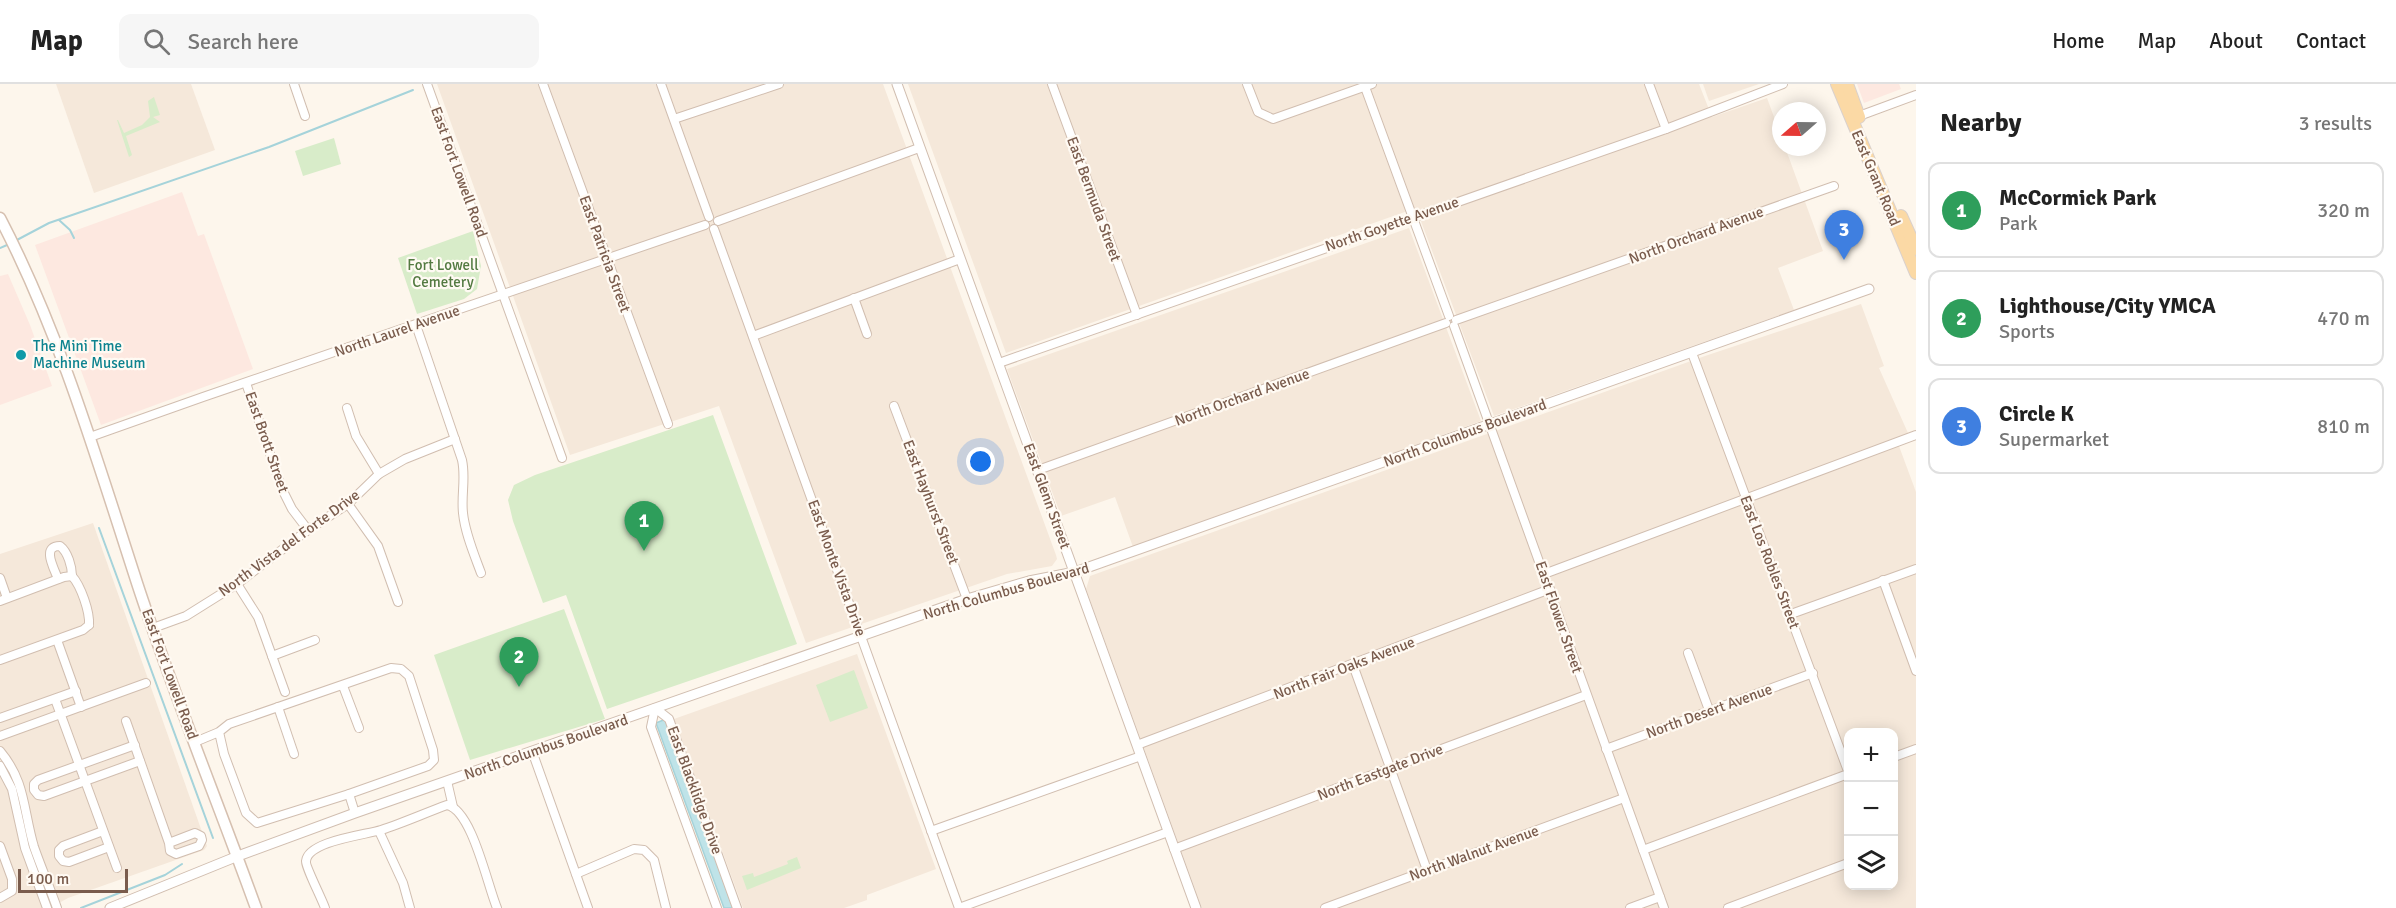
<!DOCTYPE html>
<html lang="en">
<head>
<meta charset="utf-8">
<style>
	body { margin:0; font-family:Signika,sans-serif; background:#f6f6f6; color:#222 }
	.controls { position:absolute; right:18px; bottom:18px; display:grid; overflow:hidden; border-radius:12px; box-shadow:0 3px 15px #0003 }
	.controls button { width:54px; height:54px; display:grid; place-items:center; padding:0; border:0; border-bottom:2px solid #e0e0e0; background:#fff; color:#222; font:30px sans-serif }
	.compass { position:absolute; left:1772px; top:18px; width:54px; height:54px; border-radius:50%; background:#fff; box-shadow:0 3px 15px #0003; rotate:250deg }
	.scale { position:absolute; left:18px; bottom:15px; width:110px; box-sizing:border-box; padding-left:6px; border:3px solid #7a5c4d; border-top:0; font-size:16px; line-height:21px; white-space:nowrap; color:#7a5c4d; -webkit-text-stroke:4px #fffaf3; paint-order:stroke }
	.you { position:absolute; left:981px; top:378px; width:21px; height:21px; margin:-15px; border:4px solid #fff; border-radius:50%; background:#1a73e8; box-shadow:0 0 0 9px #1a73e833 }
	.badge { display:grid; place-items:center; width:39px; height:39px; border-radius:50%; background:#e76f51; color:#fff; font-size:20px; font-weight:700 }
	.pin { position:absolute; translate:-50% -50px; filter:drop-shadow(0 2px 3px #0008) }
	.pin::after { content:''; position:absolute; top:32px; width:21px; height:18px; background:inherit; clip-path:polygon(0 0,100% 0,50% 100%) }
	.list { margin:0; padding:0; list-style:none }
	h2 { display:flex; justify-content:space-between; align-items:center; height:78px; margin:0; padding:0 24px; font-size:26px }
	h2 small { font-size:20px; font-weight:400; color:#767676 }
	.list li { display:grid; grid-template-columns:39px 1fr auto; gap:18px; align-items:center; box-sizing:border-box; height:96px; margin:0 12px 12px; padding:0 12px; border:2px solid #e0e0e0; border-radius:12px }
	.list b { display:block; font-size:22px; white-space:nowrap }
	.list p { margin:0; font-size:20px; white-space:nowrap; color:#767676 }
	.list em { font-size:20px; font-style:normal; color:#767676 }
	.icon { flex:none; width:33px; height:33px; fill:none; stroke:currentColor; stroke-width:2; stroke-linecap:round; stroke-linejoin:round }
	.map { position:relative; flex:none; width:1916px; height:824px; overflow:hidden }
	header { display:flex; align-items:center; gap:36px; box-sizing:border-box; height:84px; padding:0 30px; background:#fff; border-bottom:2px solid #e0e0e0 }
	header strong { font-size:28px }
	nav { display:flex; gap:33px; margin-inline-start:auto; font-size:21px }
	.search { width:420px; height:54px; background:#f6f6f6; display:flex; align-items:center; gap:15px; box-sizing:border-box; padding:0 21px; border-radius:12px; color:#767676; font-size:22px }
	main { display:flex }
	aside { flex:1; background:#fff }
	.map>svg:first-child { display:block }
</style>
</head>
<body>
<header>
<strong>Map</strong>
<div class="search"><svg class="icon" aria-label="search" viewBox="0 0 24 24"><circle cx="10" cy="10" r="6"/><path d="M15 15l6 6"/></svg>Search here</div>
<nav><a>Home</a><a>Map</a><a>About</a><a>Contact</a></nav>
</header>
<main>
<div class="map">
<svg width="1916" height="824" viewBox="0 0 1916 824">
	<rect width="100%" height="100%" fill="#fdf6ec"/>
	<!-- residential -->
	<g fill="#f5e8da" fill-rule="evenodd">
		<polygon points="56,0 191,0 215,66 94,109"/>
		<polygon points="437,0 883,0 1056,471 1057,475 1052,482 1007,490 806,559 719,322 570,371"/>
		<polygon points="908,0 1699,0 1712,33 1767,14 1781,52 1781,63 1785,63 1823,167 1778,184 1794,226 1494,332 1416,124 1006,269"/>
		<polygon points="1703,0 1759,0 1709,17"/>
		<polygon points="1409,144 1481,337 1133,463 1115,413 1061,432 1007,285"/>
		<path d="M1861 220 1884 282 1879 284 1908 349 1896 354 1916 408V824H1202L1086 505 1090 492 1705 272ZM1848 648H1894V802H1848Z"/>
		<polygon points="93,439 207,762 204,766 68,814 50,824 0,824 0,470"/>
		<polygon points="857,570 936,785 867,811 867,816 844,824 743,824 674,635"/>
	</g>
	<!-- commercial -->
	<g fill="#fde8e0">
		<polygon points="1857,0 1899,0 1901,5 1864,19"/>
		<polygon points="182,108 198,152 204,150 253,285 101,341 35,161"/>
		<polygon points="8,190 30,241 52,302 0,321 0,192"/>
	</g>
	<!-- green -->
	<g fill="#d8ecc9">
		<polygon points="154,13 160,31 153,33 160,38 126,52 132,71 129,73 117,36 118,36 124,49 142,41 150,33 148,17"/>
		<polygon points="334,54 341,80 303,92 295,67"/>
		<polygon points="473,147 481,182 477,205 464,215 417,230 398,174"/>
		<polygon points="713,331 797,560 607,625 566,511 543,519 513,437 508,416 514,401 535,391"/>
		<polygon points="564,525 605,635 470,676 434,571"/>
		<polygon points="854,586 868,624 830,638 816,601"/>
		<polygon points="797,773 801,784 747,806 742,792 753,789 754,793 788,780 787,777"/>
	</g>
	<!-- water -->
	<polygon fill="#bfe3e8" stroke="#a5d3da" stroke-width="1.5" points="666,635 733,824 724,824 656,639"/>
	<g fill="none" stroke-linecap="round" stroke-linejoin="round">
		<!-- stream -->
		<g stroke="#a5d3da" stroke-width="2">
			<polyline points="59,136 70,146 74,154"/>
			<polyline points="15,157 49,139 269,63 413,6"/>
			<polyline points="0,164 7,161"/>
			<polyline points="99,444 213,754"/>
			<polyline points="81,824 165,791 182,780"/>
		</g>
		<!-- minor casing -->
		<g stroke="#d1beb0" stroke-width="10">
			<g id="minor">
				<polyline points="294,0 305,32"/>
				<polyline points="427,0 562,374"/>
				<polyline points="543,0 668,340"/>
				<polyline points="661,0 709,133"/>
				<polyline points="1052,0 1137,231"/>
				<polyline points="1247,0 1258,28 1273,35 1372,0"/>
				<polyline points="1649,0 1666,45"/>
				<polyline points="1365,3 1449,232"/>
				<polyline points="1859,32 1916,11"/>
				<polyline points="674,35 779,0"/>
				<polyline points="718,137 919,64"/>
				<polyline points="714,145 959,824"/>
				<polyline points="854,214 867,250"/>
				<polyline points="1456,236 1834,102"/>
				<path d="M416 241 462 376C466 394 461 411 463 429 465 449 474 470 481 489"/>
				<polyline points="1454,242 1664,824"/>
				<polyline points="753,252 960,175"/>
				<polyline points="1692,269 1848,687"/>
				<polyline points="999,279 1666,45 1783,0"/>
				<polyline points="246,299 282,405 292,425 308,446"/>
				<polyline points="894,322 967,515"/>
				<polyline points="347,324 356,352 379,390"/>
				<polyline points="90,353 203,313 705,141"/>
				<polyline points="1038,386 1446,239"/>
				<polyline points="348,420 378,462 398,518"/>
				<polyline points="1544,490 1916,351"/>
				<path d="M72 492C81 502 90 528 89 541"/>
				<polyline points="0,494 7,514"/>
				<path d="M58 495C54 484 41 462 60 462 68 468 72 483 72 492"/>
				<polyline points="1883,496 1916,587"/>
				<polyline points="237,500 258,533 285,608"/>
				<polyline points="0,517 64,493 72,492"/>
				<polyline points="1791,530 1916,485"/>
				<polyline points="153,544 186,532 237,500 308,446 348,420 379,390 405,375 455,355"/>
				<polyline points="57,556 81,623"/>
				<polyline points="1688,569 1709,626"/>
				<polyline points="272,572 315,556"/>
				<polyline points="0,576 83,546 89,541"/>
				<polyline points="1353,581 1427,786"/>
				<polyline points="343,602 359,644"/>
				<polyline points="55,615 117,784"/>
				<polyline points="278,623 294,670"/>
				<polyline points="0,634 76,607"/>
				<polyline points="126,637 169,759 170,767 176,770 199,762 202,756 201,752 195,749 169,759"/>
				<polyline points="0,652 146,599"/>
				<polyline points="195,658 219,648 229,640 391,584 401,585 409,592 433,666 434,676 428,682 349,710 257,739 246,729 224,670 219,648"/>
				<polyline points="135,661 38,696 34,700 34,706 38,711 44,712 140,677"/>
				<polyline points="1137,661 1550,505"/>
				<polyline points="1606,665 1813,589"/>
				<path d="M0 667C26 698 23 726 34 763 41 783 50 804 57 824"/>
				<polyline points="532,667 588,824"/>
				<polyline points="1894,673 1916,665"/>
				<polyline points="0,682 12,705 25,764 47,824"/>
				<polyline points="447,697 453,723"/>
				<polyline points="349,710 355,729"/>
				<polyline points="103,747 63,762 59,766 59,772 63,777 69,778 109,763"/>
				<polyline points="379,747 403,799 410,824"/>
				<polyline points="931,747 1141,672"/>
				<polyline points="0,762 12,795 12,807 0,814"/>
				<polyline points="1174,765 1586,611"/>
				<polyline points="1643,766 1848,690"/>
				<polyline points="576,790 634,765 644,766 654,776 666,824"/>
				<path d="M325 824C322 815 305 782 306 777 308 757 365 751 381 746 403 739 425 729 447 721 472 726 487 800 497 824"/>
				<polyline points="717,824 651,643 655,624 669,635 737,824"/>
				<polyline points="959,824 1168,748"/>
				<polyline points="1325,824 1624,714"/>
				<polyline points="1630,824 1660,813"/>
				<polyline points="1728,824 1848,779"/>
			</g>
		</g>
		<!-- tertiary casing -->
		<g stroke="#d1beb0" stroke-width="11">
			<g id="tertiary">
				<polyline points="897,0 1196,824"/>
				<polyline points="110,824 238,772 355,729 967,515 1029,497 1075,488 1869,205"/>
			</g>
		</g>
		<!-- secondary casing -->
		<g stroke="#d6c0b0" stroke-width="13">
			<path id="secondary" d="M0 134C60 249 97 376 137 499 173 609 217 716 256 824"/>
		</g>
		<!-- primary casing -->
		<g stroke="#dad1cd" stroke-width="14">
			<g id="primary">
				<polyline points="1837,0 1916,189"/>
				<polyline points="1847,0 1859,33"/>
				<polyline points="1901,132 1916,165"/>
			</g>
		</g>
		<!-- minor -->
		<use href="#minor" stroke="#fff" stroke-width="8"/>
		<!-- tertiary -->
		<use href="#tertiary" stroke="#fff" stroke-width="9"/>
		<!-- secondary -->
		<use href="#secondary" stroke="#fff" stroke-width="10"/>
		<!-- primary -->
		<use href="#primary" stroke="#fbd9a5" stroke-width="12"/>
	</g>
	<!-- markers -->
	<circle fill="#0f9aa8" stroke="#fffaf3" stroke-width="2" cx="21" cy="271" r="6"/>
	<g text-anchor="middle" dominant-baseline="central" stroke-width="4.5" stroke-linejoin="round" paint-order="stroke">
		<!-- street labels -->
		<g font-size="15" fill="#7a5c4d" stroke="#fffaf3">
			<text transform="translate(459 88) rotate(70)">East Fort Lowell Road</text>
			<text transform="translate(1876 94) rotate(67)">East Grant Road</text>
			<text transform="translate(1094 115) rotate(70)">East Bermuda Street</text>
			<text transform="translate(1392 140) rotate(-19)">North Goyette Avenue</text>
			<text transform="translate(1696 151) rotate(-20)">North Orchard Avenue</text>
			<text transform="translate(605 170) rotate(70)">East Patricia Street</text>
			<text transform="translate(397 247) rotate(-19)">North Laurel Avenue</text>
			<text transform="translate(1242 313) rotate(-20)">North Orchard Avenue</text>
			<text transform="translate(1465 349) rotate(-20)">North Columbus Boulevard</text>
			<text transform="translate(267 358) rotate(71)">East Brott Street</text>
			<text transform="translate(1047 412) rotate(70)">East Glenn Street</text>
			<text transform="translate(931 418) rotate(69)">East Hayhurst Street</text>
			<text transform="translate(289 459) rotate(-36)">North Vista del Forte Drive</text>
			<text transform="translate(1770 478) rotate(69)">East Los Robles Street</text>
			<text transform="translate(837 484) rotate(70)">East Monte Vista Drive</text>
			<text transform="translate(1006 507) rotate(-16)">North Columbus Boulevard</text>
			<text transform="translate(1559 533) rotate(71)">East Flower Street</text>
			<text transform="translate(1344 584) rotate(-21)">North Fair Oaks Avenue</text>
			<text transform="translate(170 590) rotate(70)">East Fort Lowell Road</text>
			<text transform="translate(1709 627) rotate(-20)">North Desert Avenue</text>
			<text transform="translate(546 663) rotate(-19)">North Columbus Boulevard</text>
			<text transform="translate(1380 688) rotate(-21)">North Eastgate Drive</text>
			<text transform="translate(695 706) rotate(70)">East Blacklidge Drive</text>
			<text transform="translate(1474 769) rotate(-20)">North Walnut Avenue</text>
		</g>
		<!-- park labels -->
		<g font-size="15" fill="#537a41" stroke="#fffaf3">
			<text x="443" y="181">Fort Lowell<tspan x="443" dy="17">Cemetery</tspan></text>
		</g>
		<!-- culture labels -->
		<g font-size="15" fill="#0d838f" stroke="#fffaf3" text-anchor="start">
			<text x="33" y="262">The Mini Time<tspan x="33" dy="17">Machine Museum</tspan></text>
		</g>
	</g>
</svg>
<div class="controls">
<button>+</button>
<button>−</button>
<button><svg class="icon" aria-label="layers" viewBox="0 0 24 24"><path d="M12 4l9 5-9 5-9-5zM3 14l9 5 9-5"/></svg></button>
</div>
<svg class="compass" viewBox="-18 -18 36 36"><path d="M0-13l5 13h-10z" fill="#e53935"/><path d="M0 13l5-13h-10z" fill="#767676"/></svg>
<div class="scale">100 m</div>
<div class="you"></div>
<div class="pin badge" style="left:644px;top:467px;background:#2e9e5b">1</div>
<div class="pin badge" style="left:519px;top:603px;background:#2e9e5b">2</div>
<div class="pin badge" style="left:1844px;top:176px;background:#3f7fe0">3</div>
</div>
<aside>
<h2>Nearby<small>3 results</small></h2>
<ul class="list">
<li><span class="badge" style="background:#2e9e5b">1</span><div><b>McCormick Park</b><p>Park</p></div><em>320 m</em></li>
<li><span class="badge" style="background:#2e9e5b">2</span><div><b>Lighthouse/City YMCA</b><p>Sports</p></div><em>470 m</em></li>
<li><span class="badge" style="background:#3f7fe0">3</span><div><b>Circle K</b><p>Supermarket</p></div><em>810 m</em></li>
</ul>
</aside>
</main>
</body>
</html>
